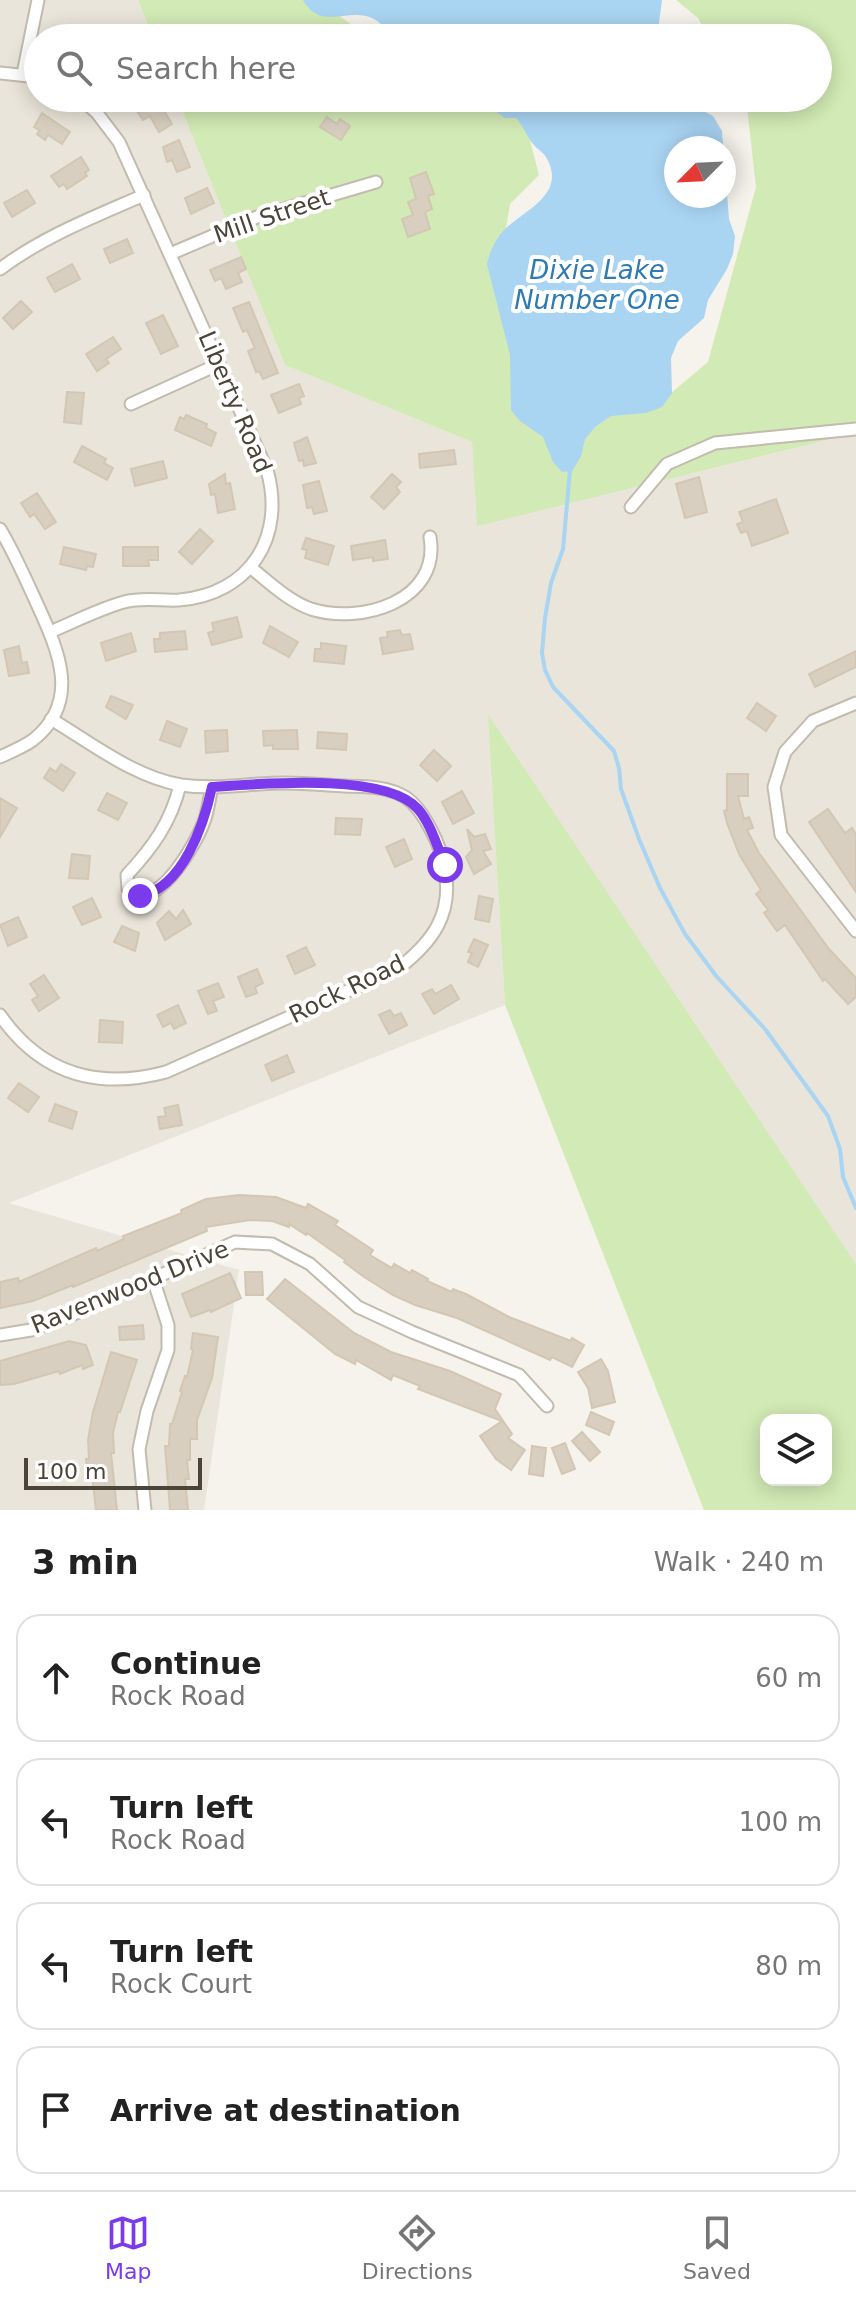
<!DOCTYPE html>
<html lang="en">
<head>
<meta charset="utf-8">
<style>
	body { margin:0; font-family:"DejaVu Sans",sans-serif; background:#f6f6f6; color:#222 }
	.controls { position:absolute; right:24px; bottom:24px; display:grid; overflow:hidden; border-radius:16px; box-shadow:0 4px 20px #0003 }
	.controls button { width:72px; height:72px; display:grid; place-items:center; padding:0; border:0; border-bottom:2px solid #e0e0e0; background:#fff; color:#222; font:40px sans-serif }
	.compass { position:absolute; left:664px; top:136px; width:72px; height:72px; border-radius:50%; background:#fff; box-shadow:0 4px 20px #0003; rotate:246deg }
	.scale { position:absolute; left:24px; bottom:20px; width:178px; box-sizing:border-box; padding-left:8px; border:4px solid #4b4439; border-top:0; font-size:22px; line-height:28px; white-space:nowrap; color:#4b4439; -webkit-text-stroke:6px #fff; paint-order:stroke }
	.stop { position:absolute; width:24px; height:24px; margin:-18px; border:6px solid #7c3aed; border-radius:50%; background:#fff }
	.stop.end { background:#7c3aed; border-color:#fff; box-shadow:0 2px 8px #0008 }
	.list { margin:0; padding:0; list-style:none }
	h2 { display:flex; justify-content:space-between; align-items:center; height:104px; margin:0; padding:0 32px; font-size:34px }
	h2 small { font-size:26px; font-weight:400; color:#767676 }
	.list li { display:grid; grid-template-columns:52px 1fr auto; gap:24px; align-items:center; box-sizing:border-box; height:128px; margin:0 16px 16px; padding:0 16px; border:2px solid #e0e0e0; border-radius:24px }
	.list b { display:block; font-size:30px; white-space:nowrap }
	.list p { margin:0; font-size:26px; white-space:nowrap; color:#767676 }
	.list em { font-size:26px; font-style:normal; color:#767676 }
	.icon { flex:none; width:44px; height:44px; fill:none; stroke:currentColor; stroke-width:2; stroke-linecap:round; stroke-linejoin:round }
	.map { position:relative; flex:none; width:856px; height:1510px; overflow:hidden }
	.search { position:absolute; background:#fff; box-shadow:0 4px 20px #0003; left:24px; right:24px; top:24px; height:88px; display:flex; align-items:center; gap:20px; box-sizing:border-box; padding:0 28px; border-radius:44px; color:#767676; font-size:30px }
	.sheet { height:680px; background:#fff }
	nav { display:flex; justify-content:space-around; align-items:center; box-sizing:border-box; height:112px; border-top:2px solid #e0e0e0; background:#fff; font-size:22px; color:#767676 }
	nav a { display:grid; justify-items:center; gap:4px }
	nav .on { color:#7c3aed }
	.map>svg:first-child { display:block }
</style>
</head>
<body>
<div class="map">
<svg width="856" height="1510" viewBox="0 0 856 1510">
	<rect width="100%" height="100%" fill="#f6f3ec"/>
	<!-- residential -->
	<polygon fill="#eae5da" points="0,0 138,0 153,38 38,38 38,98 177,98 285,365 472,442 478,525 856,433 856,1264 489,716 505,1005 9,1203 239,1270 204,1510 0,1510"/>
	<!-- green -->
	<g fill="#d2eab5" fill-rule="evenodd">
		<polygon points="138,0 307,0 341,17 370,38 153,38"/>
		<polygon points="676,0 856,0 856,433 477,526 472,442 285,365 177,98 505,98 527,129 539,175 510,204 501,259 665,398 708,362 756,187 747,107 742,98 818,98 818,38 709,38 698,18"/>
		<path d="M488 714 856 1264V1510H704L505 1005ZM826 1420V1480H766V1420Z"/>
	</g>
	<!-- water -->
	<g fill="#a9d4f2" fill-rule="evenodd">
		<path d="M303 0H662L657 38H392C388 32 381 22 374 19 349 6 321 32 303 0Z"/>
		<path d="M458 98H679L713 116 722 131 729 219 735 236 733 254 727 269 708 300 704 318 678 341 671 358 672 393 662 407 646 413 611 416 596 426 585 439 581 456 572 471 562 472 553 462 543 437 520 421 511 410 510 355 487 264C490 251 495 240 504 230 524 210 568 194 546 157 543 152 537 149 533 144 526 136 523 125 516 118H505L485 104ZM676 148H724V196H676Z"/>
	</g>
	<g fill="none" stroke-linecap="round" stroke-linejoin="round">
		<!-- stream -->
		<polyline stroke="#a9d4f2" stroke-width="4" points="570,470 563,549 551,583 545,618 542,653 545,670 553,687 614,751 619,768 621,789 639,839 660,888 685,934 717,977 765,1029 828,1116 840,1149 843,1177 856,1208"/>
	</g>
	<!-- building -->
	<g fill="#d8cfc1" stroke="#d3c7b4" stroke-width="2">
		<polygon points="157,99 172,124 159,132 150,116 143,120 137,111"/>
		<polygon points="42,113 70,132 62,144 48,135 45,140 37,134 40,130 34,127"/>
		<polygon points="327,117 337,124 340,119 350,126 341,140 320,127"/>
		<polygon points="179,140 190,167 177,172 172,160 167,162 163,147"/>
		<polygon points="81,157 89,170 85,173 87,176 67,189 64,184 59,187 51,176"/>
		<polygon points="426,172 434,194 428,196 432,209 425,212 430,229 408,237 402,219 413,215 408,202 416,199 410,178"/>
		<polygon points="207,188 214,203 191,214 185,198"/>
		<polygon points="27,190 35,203 12,217 4,203"/>
		<polygon points="127,239 133,253 110,263 104,249"/>
		<polygon points="241,257 246,269 238,273 242,282 226,289 221,278 215,281 210,270"/>
		<polygon points="72,264 80,279 55,292 47,278"/>
		<polygon points="21,301 32,312 13,329 3,318"/>
		<polygon points="249,302 278,373 263,379 259,371 256,372 248,351 255,348 247,330 243,332 233,308"/>
		<polygon points="163,315 178,346 161,354 146,323"/>
		<polygon points="113,337 121,349 106,359 109,363 97,371 86,354"/>
		<polygon points="299,384 304,396 299,398 301,404 279,413 271,395"/>
		<polygon points="67,392 84,393 81,424 64,422"/>
		<polygon points="186,415 207,424 206,428 216,433 211,446 175,430 180,417 184,419"/>
		<polygon points="307,437 316,463 304,466 303,460 299,461 294,443"/>
		<polygon points="82,446 106,459 104,463 113,468 107,480 74,462"/>
		<polygon points="454,450 456,464 420,468 419,454"/>
		<polygon points="163,461 167,478 135,486 131,469"/>
		<polygon points="225,474 226,484 230,483 235,509 218,513 215,494 211,495 209,484"/>
		<polygon points="392,474 401,482 396,487 400,492 384,509 371,497"/>
		<polygon points="699,477 707,512 685,518 676,484"/>
		<polygon points="319,481 327,511 314,514 312,507 307,508 303,485"/>
		<polygon points="37,493 56,522 45,529 34,514 30,517 21,503"/>
		<polygon points="776,499 788,533 752,546 747,531 741,533 737,524 743,522 739,512"/>
		<polygon points="200,529 213,541 192,564 179,552"/>
		<polygon points="306,538 334,546 328,565 305,558 307,550 302,549"/>
		<polygon points="385,540 388,559 373,561 373,557 353,560 351,546"/>
		<polygon points="64,547 96,554 93,567 87,566 86,570 60,564"/>
		<polygon points="123,547 158,547 158,560 148,560 149,566 123,566"/>
		<polygon points="237,617 242,637 212,645 208,633 214,631 212,623"/>
		<polygon points="270,626 298,642 289,657 263,643"/>
		<polygon points="400,630 402,635 410,634 413,649 383,654 380,638 388,637 387,632"/>
		<polygon points="185,631 187,649 155,652 154,639 160,639 160,633"/>
		<polygon points="131,633 136,651 106,661 101,643"/>
		<polygon points="321,643 346,646 344,664 314,661 315,649 321,649"/>
		<polygon points="19,646 22,663 27,662 29,673 9,676 4,650"/>
		<polygon points="856,651 856,667 815,687 809,674"/>
		<polygon points="111,696 133,705 126,719 106,707"/>
		<polygon points="757,703 776,716 766,731 747,718"/>
		<polygon points="167,721 187,729 180,747 160,740"/>
		<polygon points="227,730 228,751 206,753 205,731"/>
		<polygon points="297,730 298,749 273,749 273,745 264,746 263,731"/>
		<polygon points="318,732 347,734 346,750 317,748"/>
		<polygon points="434,750 451,766 437,781 420,765"/>
		<polygon points="61,764 75,773 63,791 44,778 50,768 56,772"/>
		<polygon points="727,774 748,774 748,796 738,796 744,819 749,817 753,828 747,830 759,853 829,949 856,978 856,997 848,1004 825,979 823,981 785,925 777,931 764,913 768,910 756,894 761,890 739,854 727,823 724,811 727,810"/>
		<polygon points="462,791 474,813 453,824 442,802"/>
		<polygon points="107,793 127,803 118,820 98,810"/>
		<polygon points="0,798 17,808 0,837"/>
		<polygon points="828,809 845,833 852,828 856,834 856,892 809,822"/>
		<polygon points="336,818 362,819 360,835 335,834"/>
		<polygon points="467,829 474,837 485,834 491,849 483,851 491,864 474,874 466,857 472,850"/>
		<polygon points="404,839 412,859 395,867 386,847"/>
		<polygon points="72,854 90,856 88,879 69,878"/>
		<polygon points="479,896 493,899 489,922 475,919"/>
		<polygon points="92,898 101,917 82,925 73,907"/>
		<polygon points="183,910 191,924 165,940 157,923 169,911 176,919"/>
		<polygon points="18,917 27,937 8,946 0,925"/>
		<polygon points="122,926 139,933 135,951 114,942"/>
		<polygon points="474,939 488,945 478,967 468,962 472,953 468,952"/>
		<polygon points="306,947 315,965 295,974 287,956"/>
		<polygon points="257,969 263,983 255,987 257,993 246,997 238,977"/>
		<polygon points="44,975 59,998 39,1011 32,1000 38,996 30,984"/>
		<polygon points="218,983 224,997 213,1001 217,1011 208,1014 198,991"/>
		<polygon points="451,985 459,999 434,1014 422,994 432,989 435,994"/>
		<polygon points="178,1005 186,1023 174,1029 171,1023 163,1027 157,1015"/>
		<polygon points="390,1010 394,1016 401,1013 407,1025 389,1034 379,1015"/>
		<polygon points="100,1020 123,1022 122,1043 99,1042"/>
		<polygon points="287,1055 294,1072 272,1081 265,1065"/>
		<polygon points="19,1083 39,1097 28,1112 8,1098"/>
		<polygon points="55,1104 77,1112 72,1129 49,1121"/>
		<polygon points="178,1105 182,1125 160,1129 158,1117 166,1116 164,1108"/>
		<polygon points="239,1195 276,1197 306,1208 308,1204 338,1221 335,1225 373,1250 370,1255 392,1268 394,1264 410,1273 412,1270 428,1279 427,1281 452,1292 453,1289 466,1294 509,1317 571,1341 572,1338 584,1345 572,1367 552,1357 550,1360 457,1318 415,1305 393,1295 364,1277 344,1262 345,1260 307,1233 306,1235 289,1224 289,1227 272,1221 250,1220 206,1227 207,1231 73,1287 73,1285 33,1301 0,1308 0,1282 18,1278 19,1282 96,1248 97,1251 124,1239 123,1236 182,1213 181,1210 206,1199"/>
		<polygon points="245,1272 262,1272 263,1295 246,1295"/>
		<polygon points="230,1273 241,1298 211,1312 210,1310 191,1317 182,1294"/>
		<polygon points="285,1279 354,1333 391,1352 450,1371 501,1394 495,1409 512,1434 508,1438 525,1450 511,1470 496,1459 480,1436 502,1421 418,1389 420,1386 393,1375 391,1380 356,1360 355,1364 335,1354 267,1299"/>
		<polygon points="143,1325 144,1339 120,1340 119,1327"/>
		<polygon points="193,1333 218,1337 212,1378 197,1420 197,1439 190,1439 190,1460 187,1460 189,1479 185,1479 188,1510 170,1510 165,1446 169,1446 170,1424 172,1424 182,1392 180,1391 185,1376 187,1377 193,1350 191,1349"/>
		<polygon points="69,1341 86,1345 93,1365 83,1369 82,1365 60,1374 59,1371 14,1384 0,1385 0,1361"/>
		<polygon points="111,1352 137,1360 120,1412 118,1412 113,1433 114,1453 111,1453 117,1510 96,1510 92,1475 88,1475 86,1459 89,1459 88,1440 93,1412"/>
		<polygon points="601,1359 608,1371 615,1402 592,1408 588,1388 578,1372"/>
		<polygon points="591,1412 614,1422 609,1435 586,1425"/>
		<polygon points="582,1432 600,1452 590,1461 572,1441"/>
		<polygon points="565,1443 575,1469 562,1474 552,1448"/>
		<polygon points="532,1446 546,1448 543,1476 529,1474"/>
	</g>
	<g fill="none" stroke-linecap="round" stroke-linejoin="round">
		<!-- street casing -->
		<g stroke="#c2bbae" stroke-width="15">
			<g id="street">
				<polyline points="0,73 38,77"/>
				<polyline points="23,74 38,0"/>
				<polyline points="170,254 257,217 376,182"/>
				<path d="M0 269C44 236 94 217 144 195"/>
				<polyline points="131,404 219,364"/>
				<polyline points="631,507 667,464 715,443 856,429"/>
				<path d="M0 529C15 554 26 580 38 606 59 652 81 702 33 740 23 747 11 752 0 757"/>
				<path d="M250 567C269 582 288 601 311 609 361 625 441 601 430 537"/>
				<path d="M50 632C74 622 99 609 124 602 142 597 161 601 179 600 250 594 286 537 267 470L119 142 97 113 80 98"/>
				<polyline points="856,703 813,721 785,752 774,787 781,835 856,931"/>
				<path d="M180 785C171 822 153 847 127 875L128 889C155 916 195 845 203 824 208 813 209 799 212 787"/>
				<path d="M0 1015C41 1074 98 1090 166 1072L399 968C432 942 453 915 445 870 442 848 424 809 405 797 387 786 366 787 345 786 325 785 305 783 285 783 250 783 216 790 181 785 134 777 91 743 51 719"/>
				<polyline points="0,1335 31,1330 74,1314 235,1242 272,1244 310,1264 358,1307 412,1332 519,1375 547,1406"/>
				<polyline points="145,1510 139,1449 147,1411 168,1350 168,1325 153,1279"/>
			</g>
		</g>
		<!-- street -->
		<use href="#street" stroke="#fff" stroke-width="11"/>
	</g>
	<g fill="none" stroke-linecap="round" stroke-linejoin="round">
		<!-- route -->
		<path stroke="#7c3aed" stroke-width="10" d="M140 896C183 888 204 824 212 787 259 784 386 772 418 809 431 824 437 847 445 865"/>
	</g>
	<g text-anchor="middle" dominant-baseline="central" stroke-width="8" stroke-linejoin="round" paint-order="stroke">
		<!-- street labels -->
		<g font-size="24" fill="#4b4439" stroke="#fff">
			<text transform="translate(272 216) rotate(-19)">Mill Street</text>
			<text transform="translate(235 402) rotate(67)">Liberty Road</text>
			<text transform="translate(347 989) rotate(-26)">Rock Road</text>
			<text transform="translate(130 1287) rotate(-22)">Ravenwood Drive</text>
		</g>
		<!-- water labels -->
		<g font-size="26" font-style="italic" fill="#2e7ab2" stroke="#fff">
			<text x="597" y="270">Dixie Lake<tspan x="597" dy="30">Number One</tspan></text>
		</g>
	</g>
</svg>
<div class="controls">
<button><svg class="icon" aria-label="layers" viewBox="0 0 24 24"><path d="M12 4l9 5-9 5-9-5zM3 14l9 5 9-5"/></svg></button>
</div>
<svg class="compass" viewBox="-18 -18 36 36"><path d="M0-13l5 13h-10z" fill="#e53935"/><path d="M0 13l5-13h-10z" fill="#767676"/></svg>
<div class="scale">100 m</div>
<div class="stop" style="left:445px;top:865px"></div>
<div class="stop end" style="left:140px;top:896px"></div>
<div class="search"><svg class="icon" aria-label="search" viewBox="0 0 24 24"><circle cx="10" cy="10" r="6"/><path d="M15 15l6 6"/></svg>Search here</div>
</div>
<section class="sheet">
<h2>3 min<small>Walk · 240 m</small></h2>
<ul class="list">
<li><svg class="icon" aria-label="ahead" viewBox="0 0 24 24"><path d="M12 20V5M6 11l6-6 6 6"/></svg><div><b>Continue</b><p>Rock Road</p></div><em>60 m</em></li>
<li><svg class="icon" aria-label="left" viewBox="0 0 24 24"><path d="M17 20v-9H6M10 6l-5 5 5 5"/></svg><div><b>Turn left</b><p>Rock Road</p></div><em>100 m</em></li>
<li><svg class="icon" aria-label="left" viewBox="0 0 24 24"><path d="M17 20v-9H6M10 6l-5 5 5 5"/></svg><div><b>Turn left</b><p>Rock Court</p></div><em>80 m</em></li>
<li><svg class="icon" aria-label="arrive" viewBox="0 0 24 24"><path d="M6 21V4h12l-3 4 3 4H6"/></svg><div><b>Arrive at destination</b></div></li>
</ul>
</section>
<nav>
<a class="on"><svg class="icon" aria-label="map" viewBox="0 0 24 24"><path d="M3 6l6-2 6 2 6-2v14l-6 2-6-2-6 2zM9 4v14M15 6v14"/></svg>Map</a>
<a><svg class="icon" aria-label="directions" viewBox="0 0 24 24"><path d="M12 3l9 9-9 9-9-9zM9 14v-3h6M13 9l2 2-2 2"/></svg>Directions</a>
<a><svg class="icon" aria-label="saved" viewBox="0 0 24 24"><path d="M7 4h10v16l-5-4-5 4z"/></svg>Saved</a>
</nav>
</body>
</html>
